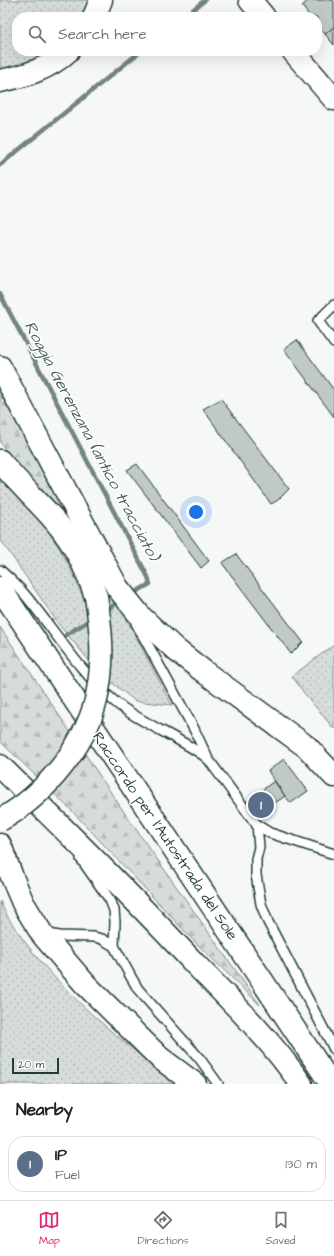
<!DOCTYPE html>
<html lang="en">
<head>
<meta charset="utf-8">
<style>
	body { margin:0; font-family:"Architects Daughter",sans-serif; background:#f2f2f2; color:#202124 }
	.scale { position:absolute; left:12px; bottom:10px; width:47px; box-sizing:border-box; padding-left:4px; border:2px solid #1f3d34; border-top:0; font-size:11px; line-height:14px; white-space:nowrap; color:#1f3d34; -webkit-text-stroke:3px #fff; paint-order:stroke }
	.you { position:absolute; left:196px; top:512px; width:14px; height:14px; margin:-10px; border:3px solid #fff; border-radius:50%; background:#1a73e8; box-shadow:0 0 0 6px #1a73e833 }
	.badge { display:grid; place-items:center; width:26px; height:26px; border-radius:50%; background:#db2777; color:#fff; font-size:13px; font-weight:700 }
	.pin { position:absolute; translate:-50% -50%; border:2px solid #fff; box-shadow:0 1px 4px #0006 }
	.list { margin:0; padding:0; list-style:none }
	h2 { display:flex; justify-content:space-between; align-items:center; height:52px; margin:0; padding:0 16px; font-size:17px }
	h2 small { font-size:13px; font-weight:400; color:#757577 }
	.list li { display:grid; grid-template-columns:26px 1fr auto; gap:12px; align-items:center; box-sizing:border-box; height:56px; margin:0 8px 8px; padding:0 8px; border:1px solid #e0e0e0; border-radius:16px }
	.list b { display:block; font-size:15px; white-space:nowrap }
	.list p { margin:0; font-size:13px; white-space:nowrap; color:#757577 }
	.list em { font-size:13px; font-style:normal; color:#757577 }
	.icon { flex:none; width:22px; height:22px; fill:none; stroke:currentColor; stroke-width:2; stroke-linecap:round; stroke-linejoin:round }
	.map { position:relative; flex:none; width:334px; height:1084px; overflow:hidden }
	.search { position:absolute; background:#fff; box-shadow:0 4px 16px #0002; left:12px; right:12px; top:12px; height:44px; display:flex; align-items:center; gap:10px; box-sizing:border-box; padding:0 14px; border-radius:16px; color:#757577; font-size:15px }
	.sheet { height:116px; background:#fff }
	nav { display:flex; justify-content:space-around; align-items:center; box-sizing:border-box; height:56px; border-top:1px solid #e0e0e0; background:#fff; font-size:11px; color:#757577 }
	nav a { display:grid; justify-items:center; gap:2px }
	nav .on { color:#db2777 }
	.map>svg:first-child { display:block }
</style>
</head>
<body>
<div class="map">
<svg width="334" height="1084" viewBox="0 0 334 1084">
	<defs>
		<pattern id="grass-dots" width="8" height="8" patternUnits="userSpaceOnUse"><rect width="8" height="8" fill="#d6dcdb"/><path d="M2 2h.1M6 6h.1" fill="none" stroke="#b7bebd" stroke-width="1.8" stroke-linecap="round"/></pattern>
		<pattern id="forest-firs" width="22" height="20" patternUnits="userSpaceOnUse"><rect width="22" height="20" fill="#d6dcdb"/><path d="M5 1l3.5 6h-7zM16 11l3.5 6h-7z" fill="#b7bebd"/></pattern>
	</defs>
	<rect width="100%" height="100%" fill="#f6f7f7"/>
	<filter id="ink" filterUnits="userSpaceOnUse"><feTurbulence type="fractalNoise" baseFrequency=".025" numOctaves="2"/><feDisplacementMap in="SourceGraphic" scale="8" xChannelSelector="R" yChannelSelector="G"/><feConvolveMatrix kernelMatrix="1 2 1 2 8 2 1 2 1" color-interpolation-filters="sRGB"/></filter>
	<g filter="url(#ink)">
		<!-- grass -->
		<g fill="url(#grass-dots)" stroke="#7a8c88">
			<polygon points="0,0 93,0 86,17 17,17 17,51 54,51 23,65 0,69"/>
			<polygon points="0,474 45,525 67,561 85,601 93,639 93,665 60,626 0,539"/>
			<polygon points="97,563 172,705 135,701 111,682 112,668 112,637"/>
			<polygon points="334,645 334,729 304,693 292,676"/>
			<path d="M0 901C6 917 16 929 25 942 67 998 123 1043 178 1084H0Z"/>
		</g>
		<!-- forest -->
		<g fill="url(#forest-firs)" stroke="#7a8c88">
			<polygon points="0,384 69,513 61,518 26,477 0,442"/>
			<polygon points="0,627 128,818 260,1005 194,941 73,812 0,741"/>
		</g>
		<g fill="none" stroke-linecap="round" stroke-linejoin="round">
			<!-- stream -->
			<g stroke="#72857f" stroke-width="4.5">
				<polyline points="184,17 205,0"/>
				<polyline points="0,165 141,51"/>
				<polyline points="0,294 148,577 150,584 134,593"/>
				<polyline points="105,611 118,602"/>
				<polyline points="66,635 93,618"/>
			</g>
		</g>
		<!-- building -->
		<g fill="#c0c9c6" stroke="#1f3d34">
			<polygon points="309,0 333,0 334,2 334,27 325,34 317,25 317,17 310,17 302,6"/>
			<polygon points="334,27 334,45 325,34"/>
			<polygon points="297,340 334,390 334,417 284,349"/>
			<polygon points="221,399 289,489 278,500 271,504 203,409"/>
			<polygon points="137,464 209,561 201,568 127,470"/>
			<polygon points="236,554 303,642 291,654 222,563"/>
			<polygon points="284,759 308,791 291,803 285,796 268,771"/>
			<polygon points="274,781 285,796 248,822 239,808"/>
		</g>
		<g fill="none" stroke-linecap="round" stroke-linejoin="round">
			<!-- lane casing -->
			<g stroke="#1f3d34" stroke-width="12">
				<g id="lane">
					<polyline points="334,305 318,321 334,343"/>
					<path d="M0 570C9 578 18 586 26 596 55 631 79 671 114 701 141 724 178 736 207 758"/>
					<polyline points="136,623 194,729 208,759 257,825 270,833 334,854"/>
					<polyline points="257,825 259,847 256,859 256,875 261,904 268,922 334,1049"/>
					<polyline points="81,859 110,900 114,910 115,922 114,946 131,977 138,989 151,1004 200,1059 218,1084"/>
					<polyline points="47,934 60,936 94,937 102,939 114,946"/>
				</g>
			</g>
			<!-- secondary casing -->
			<g stroke="#1f3d34" stroke-width="25">
				<g id="secondary">
					<polyline points="250,0 264,17"/>
					<polyline points="293,51 334,99"/>
				</g>
			</g>
			<!-- highway casing -->
			<g stroke="#1f3d34" stroke-width="25">
				<g id="highway">
					<polyline points="94,17 101,0"/>
					<path d="M0 81C25 76 49 69 68 51"/>
					<polyline points="0,367 117,587 141,617 176,650 207,674 307,747 334,776"/>
					<path d="M0 461C17 482 38 501 56 522 75 544 87 569 96 597"/>
					<polyline points="0,588 331,1084"/>
					<path d="M0 766C66 831 132 896 195 964 232 1002 271 1040 301 1084"/>
					<polyline points="0,845 12,877 23,903 42,934 85,984 160,1058 195,1084"/>
				</g>
			</g>
			<!-- lane -->
			<use href="#lane" stroke="#fff" stroke-width="9"/>
			<!-- secondary -->
			<use href="#secondary" stroke="#fff" stroke-width="22"/>
			<!-- highway -->
			<use href="#highway" stroke="#fff" stroke-width="22"/>
			<!-- highway-bridge casing -->
			<g stroke="#1f3d34" stroke-width="25" stroke-linecap="butt">
				<path id="highway-bridge" d="M0 820C45 796 90 741 98 690 104 658 101 628 96 597"/>
			</g>
			<!-- highway-bridge -->
			<use href="#highway-bridge" stroke="#fff" stroke-width="22"/>
		</g>
	</g>
	<g text-anchor="middle" dominant-baseline="central" stroke-width="3" stroke-linejoin="round" paint-order="stroke">
		<!-- street labels -->
		<g font-size="15" fill="#1f3d34" stroke="#fff">
			<text transform="translate(165 836) rotate(56)">Raccordo per l'Autostrada del Sole</text>
		</g>
		<!-- water labels -->
		<g font-size="16" font-style="italic" fill="#49615a" stroke="#fff">
			<text transform="translate(92 441) rotate(62)">Roggia Gerenzana (antico tracciato)</text>
		</g>
	</g>
</svg>
<div class="scale">20 m</div>
<div class="you"></div>
<div class="pin badge" style="left:261px;top:805px;background:#5c6f8a">1</div>
<div class="search"><svg class="icon" aria-label="search" viewBox="0 0 24 24"><circle cx="10" cy="10" r="6"/><path d="M15 15l6 6"/></svg>Search here</div>
</div>
<section class="sheet">
<h2>Nearby<small></small></h2>
<ul class="list">
<li><span class="badge" style="background:#5c6f8a">1</span><div><b>IP</b><p>Fuel</p></div><em>130 m</em></li>
</ul>
</section>
<nav>
<a class="on"><svg class="icon" aria-label="map" viewBox="0 0 24 24"><path d="M3 6l6-2 6 2 6-2v14l-6 2-6-2-6 2zM9 4v14M15 6v14"/></svg>Map</a>
<a><svg class="icon" aria-label="directions" viewBox="0 0 24 24"><path d="M12 3l9 9-9 9-9-9zM9 14v-3h6M13 9l2 2-2 2"/></svg>Directions</a>
<a><svg class="icon" aria-label="saved" viewBox="0 0 24 24"><path d="M7 4h10v16l-5-4-5 4z"/></svg>Saved</a>
</nav>
</body>
</html>
